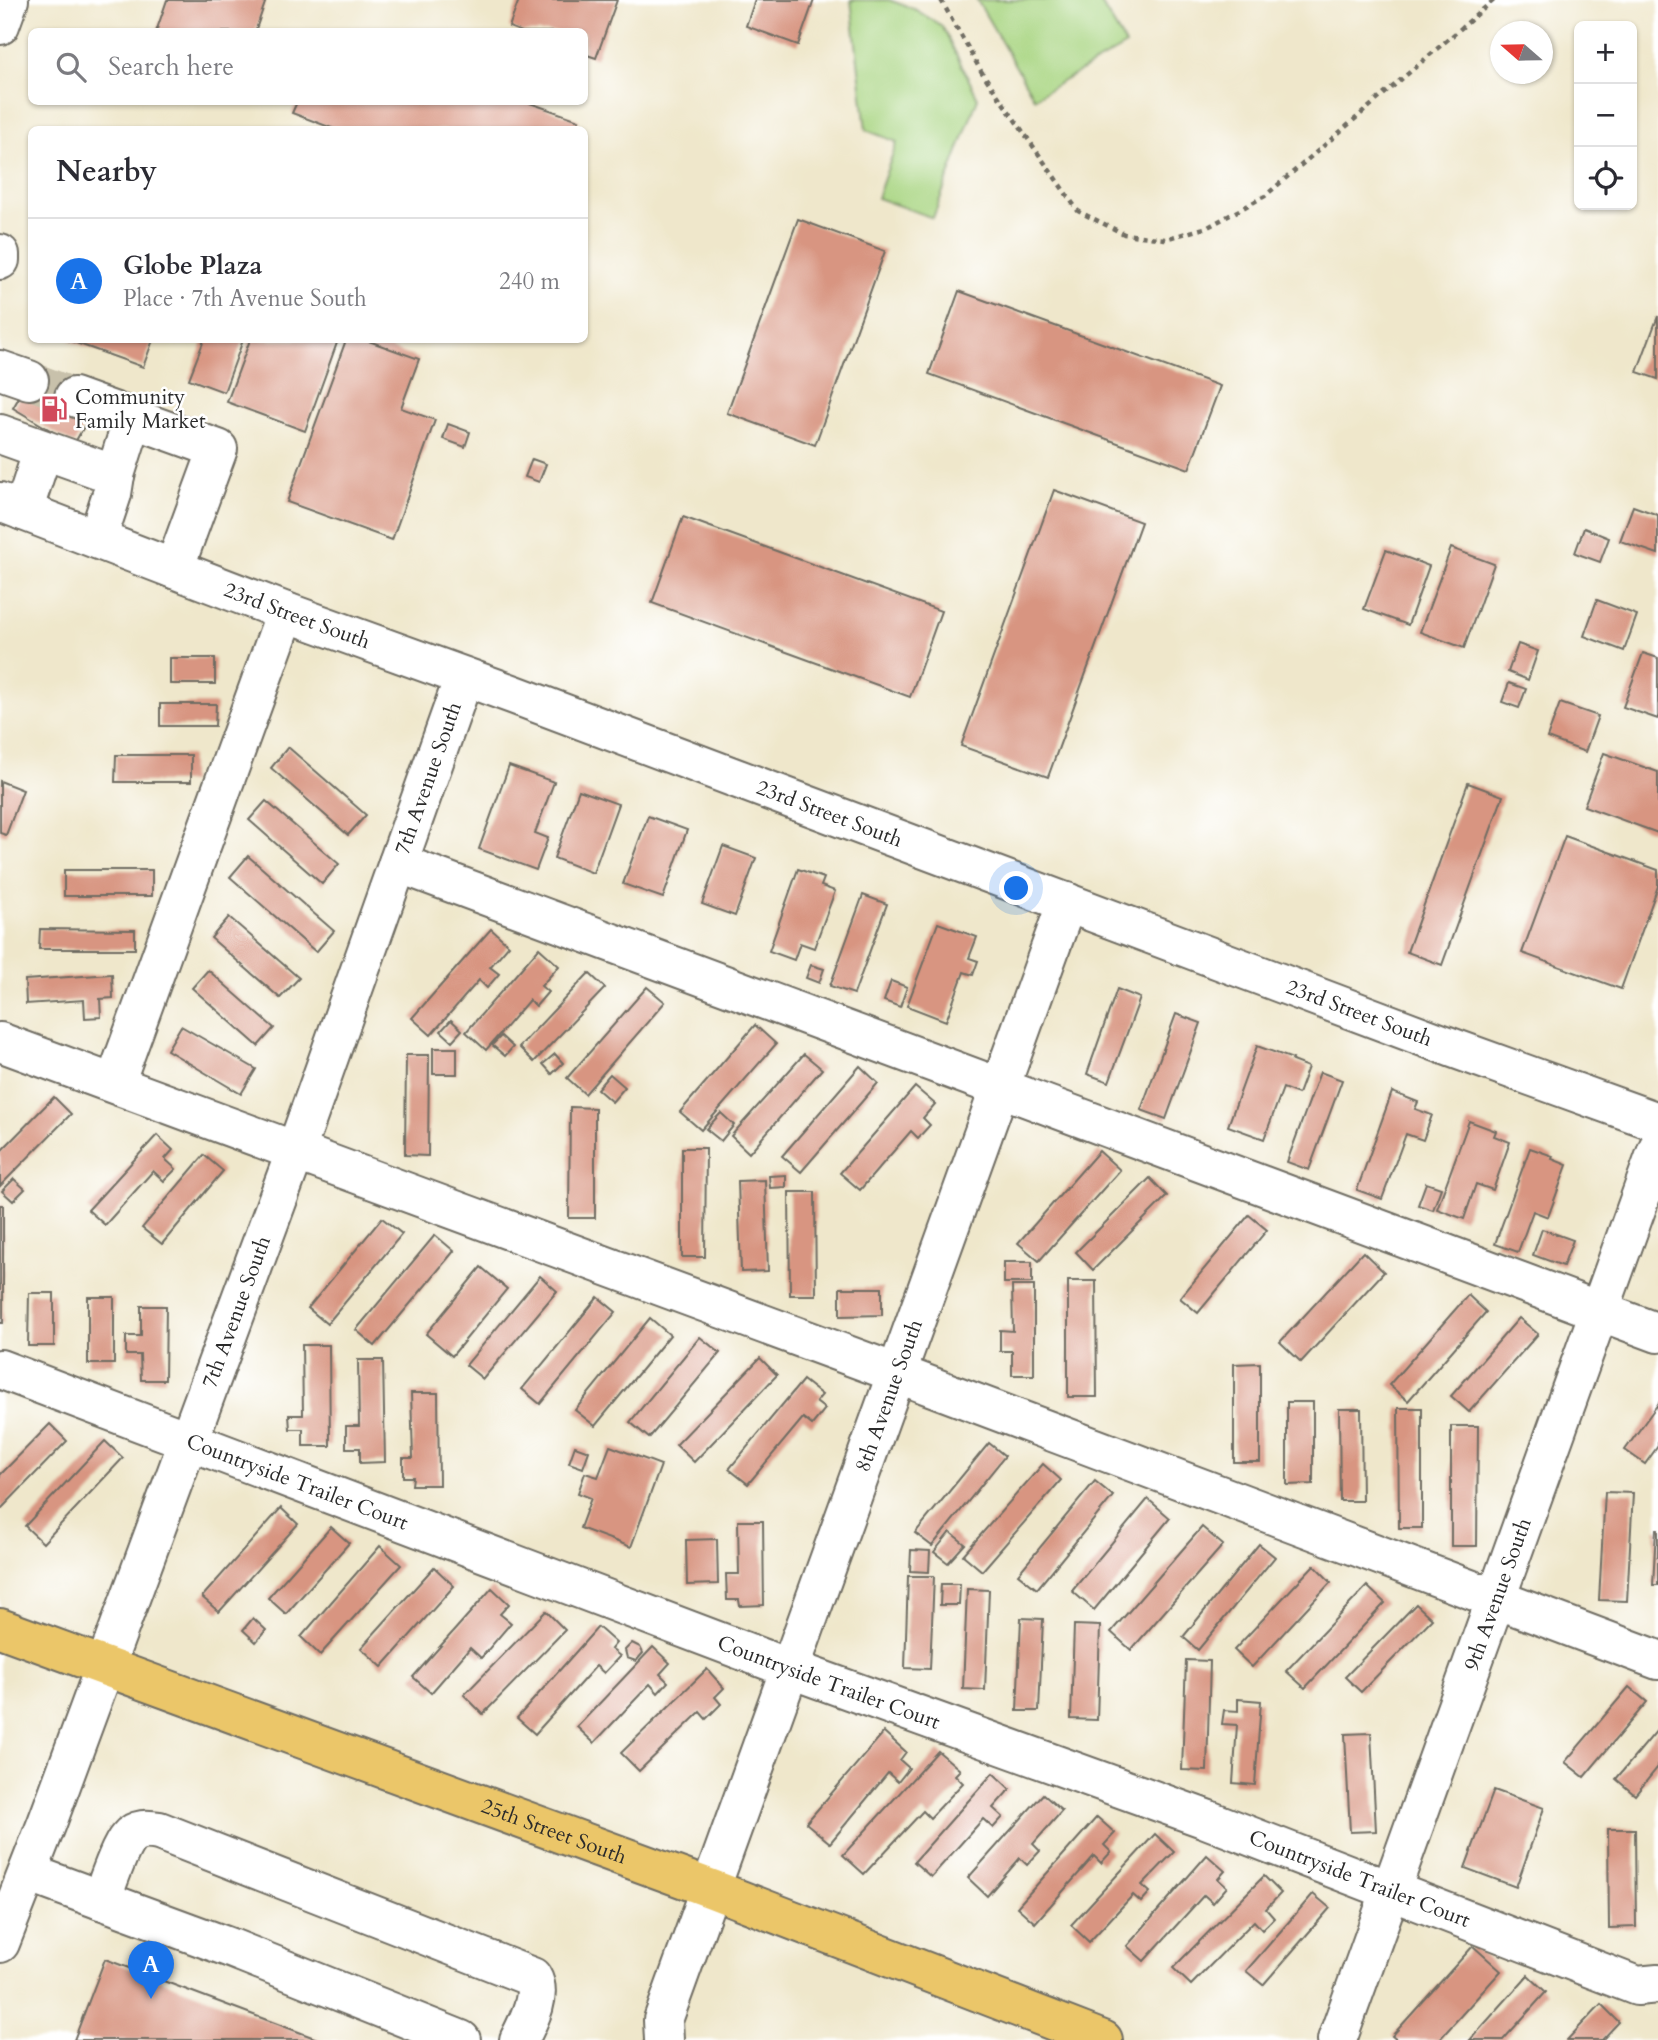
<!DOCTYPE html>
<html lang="en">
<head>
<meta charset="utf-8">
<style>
	body { margin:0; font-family:Cardo,serif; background:#f7f7f7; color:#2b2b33 }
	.controls { position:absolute; right:21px; top:21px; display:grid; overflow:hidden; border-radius:10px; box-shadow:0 2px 5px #0004 }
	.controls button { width:63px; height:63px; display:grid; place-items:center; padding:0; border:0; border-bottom:2px solid #e1e1e2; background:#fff; color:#2b2b33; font:35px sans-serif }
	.compass { position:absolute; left:1490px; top:21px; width:63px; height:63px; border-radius:50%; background:#fff; box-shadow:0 2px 5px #0004; rotate:290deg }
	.you { position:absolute; left:1017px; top:889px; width:24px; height:24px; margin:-18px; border:5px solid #fff; border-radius:50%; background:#1a73e8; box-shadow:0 0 0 10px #1a73e833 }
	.badge { display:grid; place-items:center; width:46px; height:46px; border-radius:50%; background:#1a73e8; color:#fff; font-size:23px; font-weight:700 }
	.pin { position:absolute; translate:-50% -58px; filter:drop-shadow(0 2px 4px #0008) }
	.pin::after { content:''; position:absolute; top:37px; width:24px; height:21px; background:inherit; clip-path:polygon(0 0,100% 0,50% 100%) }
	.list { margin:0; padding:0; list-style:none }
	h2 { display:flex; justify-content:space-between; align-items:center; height:91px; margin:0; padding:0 28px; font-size:30px }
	h2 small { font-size:23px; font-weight:400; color:#7c7c81 }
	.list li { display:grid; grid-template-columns:46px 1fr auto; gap:21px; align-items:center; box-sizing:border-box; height:126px; padding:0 28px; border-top:2px solid #e1e1e2 }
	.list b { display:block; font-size:26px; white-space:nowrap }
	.list p { margin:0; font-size:23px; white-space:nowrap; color:#7c7c81 }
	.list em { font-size:23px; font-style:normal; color:#7c7c81 }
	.icon { flex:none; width:38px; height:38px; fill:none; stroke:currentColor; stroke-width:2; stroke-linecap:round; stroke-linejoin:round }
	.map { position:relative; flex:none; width:1658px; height:2040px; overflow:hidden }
	.search { position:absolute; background:#fff; box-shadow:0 2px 5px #0004; left:28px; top:28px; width:560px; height:77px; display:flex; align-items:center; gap:18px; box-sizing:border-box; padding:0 24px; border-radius:10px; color:#7c7c81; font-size:26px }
	.panel { position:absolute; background:#fff; box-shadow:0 2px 5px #0004; left:28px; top:126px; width:560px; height:217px; border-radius:10px }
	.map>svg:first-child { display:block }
</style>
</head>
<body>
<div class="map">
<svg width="1658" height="2040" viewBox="0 0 1658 2040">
	<rect width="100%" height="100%" fill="#fff"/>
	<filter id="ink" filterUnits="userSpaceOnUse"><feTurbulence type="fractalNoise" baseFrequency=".0143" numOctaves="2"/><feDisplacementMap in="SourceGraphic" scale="14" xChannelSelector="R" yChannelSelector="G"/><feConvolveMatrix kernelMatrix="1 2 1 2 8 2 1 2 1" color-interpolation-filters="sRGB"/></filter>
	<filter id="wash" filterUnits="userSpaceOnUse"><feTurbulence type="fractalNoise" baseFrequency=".00686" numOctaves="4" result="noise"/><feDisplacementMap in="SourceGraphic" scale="28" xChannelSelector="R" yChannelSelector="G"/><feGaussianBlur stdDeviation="1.57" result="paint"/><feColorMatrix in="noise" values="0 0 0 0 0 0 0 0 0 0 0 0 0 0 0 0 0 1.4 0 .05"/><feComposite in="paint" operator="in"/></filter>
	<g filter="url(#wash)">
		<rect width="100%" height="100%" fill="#efe7cb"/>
		<!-- green -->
		<g fill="#a9d582" stroke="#6a8056" stroke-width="2">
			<polygon points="851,0 889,0 914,9 942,26 978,98 933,218 877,198 897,142 866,130"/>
			<polygon points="977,0 1099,0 1126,45 1034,98"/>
		</g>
		<g id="blocks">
			<!-- building -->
			<g fill="#d89581">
				<polygon points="167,0 266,0 255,32 156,32"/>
				<polygon points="519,0 617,0 596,58 584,54 584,32 522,32 509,27"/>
				<polygon points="755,0 814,0 798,45 746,26"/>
				<polygon points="297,102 527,102 579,120 575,130 337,130 292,113"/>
				<polygon points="798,219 885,251 815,445 727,413"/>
				<polygon points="959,291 1220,386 1189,469 929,374"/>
				<polygon points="1658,316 1658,379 1637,372"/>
				<polygon points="68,340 153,340 143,367"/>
				<polygon points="204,340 243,340 224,392 189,379"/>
				<polygon points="250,340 338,340 305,431 227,402"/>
				<polygon points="346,340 366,340 419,359 401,408 435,420 392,540 287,502"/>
				<polygon points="33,373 94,409 74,444 13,408"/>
				<polygon points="448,424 470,432 465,447 443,439"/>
				<polygon points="532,459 546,464 539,482 525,477"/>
				<polygon points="1054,490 1141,522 1048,777 961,746"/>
				<polygon points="1633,506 1658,515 1658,554 1620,541"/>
				<polygon points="683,517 941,611 910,697 652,603"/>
				<polygon points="1584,528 1609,538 1600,562 1575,553"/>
				<polygon points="1451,548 1494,564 1464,648 1420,632"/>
				<polygon points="1386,550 1429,566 1408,625 1364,609"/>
				<polygon points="1597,600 1637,615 1624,651 1584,636"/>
				<polygon points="1518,644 1538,651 1528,680 1508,672"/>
				<polygon points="1643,653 1658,658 1658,719 1623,707"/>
				<rect x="170" y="658" width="45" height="26"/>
				<polygon points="1509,683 1526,689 1519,708 1502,702"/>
				<polygon points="1560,703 1598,716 1585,752 1547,738"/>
				<polygon points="160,704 216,704 215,726 160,726"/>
				<polygon points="288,747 366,815 348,835 271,768"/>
				<polygon points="1604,753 1658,772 1658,833 1584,806"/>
				<polygon points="116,755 191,755 191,782 115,782"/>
				<polygon points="509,766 554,782 535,833 548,838 536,870 479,849"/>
				<polygon points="0,781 23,790 6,835 0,833"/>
				<polygon points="1468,783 1503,796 1442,965 1407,952"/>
				<polygon points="579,790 618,804 593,873 554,858"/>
				<polygon points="266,801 339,864 322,884 249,820"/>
				<polygon points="648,816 687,830 663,898 623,884"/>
				<polygon points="1565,836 1658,870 1658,886 1621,989 1522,953"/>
				<polygon points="723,846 756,858 735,916 702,904"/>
				<polygon points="248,856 334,931 316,952 230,877"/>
				<polygon points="798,869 824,878 821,886 835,891 814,948 800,943 794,960 769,951"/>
				<rect x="64" y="870" width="88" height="26"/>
				<polygon points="863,895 887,904 854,994 830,986"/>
				<polygon points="229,917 299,978 280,998 211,938"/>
				<polygon points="938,923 977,937 969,958 978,961 973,975 964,972 946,1021 907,1006"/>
				<polygon points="40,929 135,930 135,949 39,949"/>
				<polygon points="491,929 509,945 490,967 499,974 487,988 479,980 431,1035 412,1018"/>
				<polygon points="539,948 559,966 541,986 548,992 536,1006 529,1000 486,1050 466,1032"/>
				<polygon points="811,965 824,969 819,983 806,978"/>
				<polygon points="208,970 274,1028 258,1046 192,988"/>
				<polygon points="589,973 605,988 534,1062 519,1047"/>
				<polygon points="112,974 113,998 100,999 101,1017 85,1018 84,1000 26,1004 25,980"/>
				<polygon points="891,981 907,987 900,1007 884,1001"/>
				<polygon points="647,987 665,1002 585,1094 567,1078"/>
				<polygon points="1117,989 1140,998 1109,1082 1087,1074"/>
				<polygon points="1176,1014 1201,1023 1166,1119 1141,1110"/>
				<polygon points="451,1020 462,1030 452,1041 441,1031"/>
				<polygon points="755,1025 776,1044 701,1130 680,1112"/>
				<polygon points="181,1026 256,1069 241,1094 167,1050"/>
				<polygon points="501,1036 513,1047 505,1056 492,1045"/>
				<polygon points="1257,1046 1293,1059 1292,1061 1308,1067 1298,1094 1283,1088 1264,1139 1228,1126"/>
				<rect x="433" y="1048" width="24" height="26"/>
				<polygon points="555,1054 563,1063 552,1074 543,1064"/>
				<polygon points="804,1054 822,1069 749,1153 731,1136"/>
				<polygon points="406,1055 429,1055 428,1156 405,1155"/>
				<polygon points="860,1066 878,1083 801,1172 782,1156"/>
				<polygon points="1320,1072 1342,1080 1309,1170 1287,1162"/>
				<polygon points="610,1074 625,1087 612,1102 597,1089"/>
				<polygon points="915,1087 935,1104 923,1118 930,1125 918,1138 911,1131 860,1190 840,1173"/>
				<polygon points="1392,1092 1418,1102 1415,1109 1432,1115 1423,1140 1406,1134 1382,1199 1357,1190"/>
				<polygon points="54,1097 71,1114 0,1186 0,1152"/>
				<polygon points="570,1107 595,1108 595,1218 569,1218"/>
				<polygon points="721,1113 734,1125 721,1141 706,1129"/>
				<polygon points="1469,1121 1496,1131 1494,1136 1510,1142 1493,1190 1476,1184 1464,1219 1437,1209"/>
				<polygon points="157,1135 173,1150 165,1159 176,1169 164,1181 153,1171 105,1225 88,1210"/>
				<polygon points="682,1148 706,1148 705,1257 682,1257"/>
				<polygon points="1530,1148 1553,1156 1552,1159 1567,1165 1548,1217 1533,1211 1518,1252 1495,1244"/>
				<polygon points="1099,1151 1120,1170 1039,1261 1018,1243"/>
				<polygon points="204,1155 223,1171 162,1244 142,1228"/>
				<polygon points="786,1175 786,1187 770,1188 769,1176"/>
				<polygon points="1150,1178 1167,1196 1093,1270 1076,1252"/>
				<polygon points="14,1179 25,1189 13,1201 2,1191"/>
				<polygon points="765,1180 768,1271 741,1272 738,1181"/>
				<polygon points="1426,1183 1441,1188 1433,1210 1418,1205"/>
				<polygon points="789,1192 815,1192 816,1295 790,1295"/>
				<rect x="0" y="1205" width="3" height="118"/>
				<polygon points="1249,1215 1267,1230 1198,1313 1180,1298"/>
				<polygon points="382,1218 402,1234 327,1324 308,1308"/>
				<polygon points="1542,1229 1573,1240 1563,1266 1533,1255"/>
				<polygon points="435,1235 454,1251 375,1346 356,1330"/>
				<polygon points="1363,1252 1384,1272 1301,1362 1280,1342"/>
				<rect x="1004" y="1262" width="28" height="21"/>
				<polygon points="481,1267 507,1289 452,1356 426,1334"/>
				<polygon points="540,1276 557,1291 483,1379 466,1365"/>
				<polygon points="1068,1281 1096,1281 1097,1397 1068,1397"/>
				<polygon points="1012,1286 1034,1286 1034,1375 1012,1375 1012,1351 1000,1351 1000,1330 1013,1331"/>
				<polygon points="840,1288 882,1288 882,1315 840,1316"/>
				<polygon points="29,1293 54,1293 54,1346 28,1346"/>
				<polygon points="1468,1295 1486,1312 1408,1401 1389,1385"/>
				<rect x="88" y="1297" width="26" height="67"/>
				<polygon points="598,1297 616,1312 540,1404 522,1389"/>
				<polygon points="141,1306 166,1306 165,1380 141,1380 140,1355 126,1355 126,1336 141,1336"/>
				<polygon points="650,1318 670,1335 595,1426 575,1410"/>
				<polygon points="1519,1318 1538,1334 1469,1412 1451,1396"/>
				<polygon points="700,1337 720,1353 649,1438 630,1422"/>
				<polygon points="302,1345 329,1345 330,1446 303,1446 303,1429 290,1429 289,1415 303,1415"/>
				<polygon points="760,1358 777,1375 694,1462 676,1445"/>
				<polygon points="358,1360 383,1360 385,1462 360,1463 360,1448 346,1448 346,1426 359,1426"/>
				<polygon points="1260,1363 1260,1462 1234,1462 1234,1364"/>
				<polygon points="803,1380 822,1395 816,1402 825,1409 812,1425 803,1418 748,1484 729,1469"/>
				<polygon points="411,1393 438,1393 439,1485 412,1485 413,1477 403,1477 403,1458 413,1458"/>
				<polygon points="1287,1402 1313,1402 1313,1484 1287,1485"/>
				<polygon points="1658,1404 1658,1446 1645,1464 1625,1450"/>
				<polygon points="1398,1408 1422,1408 1422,1528 1399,1528"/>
				<polygon points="1339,1409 1361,1409 1362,1501 1340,1501"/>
				<polygon points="50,1424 67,1441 0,1510 0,1475"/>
				<polygon points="1451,1426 1478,1426 1477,1546 1451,1546"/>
				<polygon points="105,1441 123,1458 43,1543 25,1526"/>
				<polygon points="989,1443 1005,1456 932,1546 915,1533"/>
				<polygon points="575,1446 589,1451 583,1468 569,1463"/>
				<polygon points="610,1446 661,1465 631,1547 580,1528 591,1498 578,1493 585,1473 598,1477"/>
				<polygon points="1043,1464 1061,1480 982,1571 963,1555"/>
				<polygon points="1095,1481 1113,1496 1037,1589 1018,1574"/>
				<polygon points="1605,1492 1633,1493 1627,1601 1599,1600"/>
				<polygon points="1148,1499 1170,1518 1094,1610 1072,1591"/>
				<polygon points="281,1508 298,1524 219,1612 202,1597"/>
				<polygon points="738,1521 763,1521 764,1605 740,1606 739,1600 727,1600 726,1574 739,1574"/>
				<polygon points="331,1527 349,1543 286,1614 268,1598"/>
				<polygon points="1202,1527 1223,1545 1131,1650 1111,1632"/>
				<polygon points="1656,1529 1658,1529 1658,1585 1653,1585"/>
				<polygon points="950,1532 965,1544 948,1563 934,1552"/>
				<polygon points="717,1539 718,1584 687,1585 686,1540"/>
				<polygon points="1259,1544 1275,1557 1198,1650 1183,1637"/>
				<polygon points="380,1546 401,1565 320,1655 301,1637"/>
				<polygon points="911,1550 930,1551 929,1572 910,1571"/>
				<polygon points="1314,1565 1331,1582 1252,1667 1234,1650"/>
				<polygon points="434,1567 454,1586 382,1667 361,1648"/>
				<polygon points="908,1576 934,1576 930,1669 905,1668"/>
				<polygon points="941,1584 960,1584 959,1605 940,1605"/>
				<polygon points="1367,1586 1385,1603 1305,1688 1286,1671"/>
				<polygon points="492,1588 509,1604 500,1614 511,1623 481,1658 470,1648 431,1693 413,1677"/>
				<polygon points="967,1589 989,1590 985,1690 963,1689"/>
				<polygon points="1416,1604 1432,1619 1361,1692 1345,1677"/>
				<polygon points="546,1611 565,1630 483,1714 464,1695"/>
				<polygon points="253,1618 266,1630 256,1642 243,1630"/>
				<polygon points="1021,1618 1043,1619 1039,1711 1017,1711"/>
				<polygon points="1074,1625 1100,1626 1097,1720 1071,1719"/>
				<polygon points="598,1627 616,1643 611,1649 620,1656 604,1673 596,1666 535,1734 517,1718"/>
				<polygon points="632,1643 640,1647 643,1653 636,1661 627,1658 625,1650"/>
				<polygon points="653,1647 670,1663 660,1674 668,1682 658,1693 650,1684 594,1743 577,1727"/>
				<polygon points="1186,1660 1210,1661 1207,1771 1182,1770"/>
				<polygon points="707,1669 724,1688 715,1697 721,1704 706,1719 700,1712 639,1771 621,1753"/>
				<polygon points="1629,1687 1647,1702 1584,1777 1565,1762"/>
				<polygon points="1238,1699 1261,1701 1255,1785 1233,1783 1237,1725 1222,1724 1224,1710 1238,1711"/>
				<polygon points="1658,1729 1658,1767 1635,1795 1616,1779"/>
				<polygon points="884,1732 906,1752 900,1760 909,1768 898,1782 888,1773 830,1843 806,1823"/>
				<polygon points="1371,1733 1376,1831 1350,1832 1345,1734"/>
				<polygon points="938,1751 960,1770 955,1775 963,1783 930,1818 923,1811 864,1874 843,1855"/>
				<polygon points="993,1773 1010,1789 993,1808 1003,1817 993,1828 983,1819 931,1877 914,1862"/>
				<polygon points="1494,1790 1544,1808 1516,1887 1465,1868"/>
				<polygon points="1043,1794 1062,1811 1033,1844 1040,1851 1027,1865 1020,1858 987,1896 968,1878"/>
				<polygon points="1097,1817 1115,1833 1104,1845 1111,1852 1101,1863 1094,1856 1035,1923 1017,1907"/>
				<polygon points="1608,1829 1635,1829 1636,1927 1609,1928"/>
				<polygon points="1155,1834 1174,1852 1142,1885 1150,1892 1141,1902 1133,1895 1089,1942 1071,1925"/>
				<polygon points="1207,1855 1225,1871 1218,1879 1227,1887 1213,1903 1204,1895 1144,1961 1127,1946"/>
				<polygon points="1264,1876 1281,1893 1266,1909 1274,1918 1262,1930 1254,1921 1191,1985 1173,1968"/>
				<polygon points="1313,1894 1330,1908 1263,1985 1246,1971"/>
				<polygon points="1473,1946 1501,1971 1439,2040 1397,2040 1392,2036"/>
				<polygon points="105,1959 320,2040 74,2040"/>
				<polygon points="1528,1975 1546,1992 1503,2040 1470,2040"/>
				<polygon points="1601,2004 1619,2022 1602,2040 1567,2040"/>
			</g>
		</g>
	</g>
	<g filter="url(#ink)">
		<use href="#blocks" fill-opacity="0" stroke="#706d63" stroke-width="2"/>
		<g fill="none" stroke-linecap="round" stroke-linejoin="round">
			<!-- minor-tunnel -->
			<polyline stroke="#c8c1ab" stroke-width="38" stroke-dasharray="38 19" stroke-linecap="butt" points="29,380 74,397"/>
			<!-- minor casing -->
			<g stroke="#706d63" stroke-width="42">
				<g id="minor">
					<polyline points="0,25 9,0"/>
					<polyline points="0,254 0,260"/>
					<polyline points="0,370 29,380"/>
					<polyline points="74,397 218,449 174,569"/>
					<polyline points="0,434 115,475 133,418"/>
					<path id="s1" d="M0 502 286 612 515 695 1453 1048 1658 1122"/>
					<polyline points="23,511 43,450"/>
					<polyline points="97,539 112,494 115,475"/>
					<polyline points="398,863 1658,1333"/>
					<polyline points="0,1042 896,1373 1658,1660"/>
					<polyline points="115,1083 286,612"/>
					<path id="s2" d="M0 1369 791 1669 1206 1819 1637 1986 1658 1984"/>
					<polyline points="28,1873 231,1948 461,2040"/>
					<path d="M101 1900C107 1885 119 1848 128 1838 136 1828 148 1829 159 1831L532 1977C543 1995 528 2022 519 2040"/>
					<path id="s3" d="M0 1943 47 1823 296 1150 464 677"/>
					<path id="s4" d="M664 2040 663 2020 1067 902"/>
					<path id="s5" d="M1337 2040 1658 1148"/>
				</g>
			</g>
			<!-- major casing -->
			<g stroke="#706d63" stroke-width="42">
				<g id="major">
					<path id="s6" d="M0 1628 712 1889 1103 2040"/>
				</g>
			</g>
			<!-- path -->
			<polyline stroke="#706d63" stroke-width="4.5" stroke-dasharray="5 5" stroke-linecap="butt" points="941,0 981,71 1078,211 1124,234 1165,239 1208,227 1265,196 1494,0"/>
			<!-- minor -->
			<use href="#minor" stroke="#fff" stroke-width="38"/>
			<!-- major -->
			<use href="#major" stroke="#ebc669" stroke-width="38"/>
		</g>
	</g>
	<!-- icons -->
	<defs>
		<g id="fuel-bare" transform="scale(2.1)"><path d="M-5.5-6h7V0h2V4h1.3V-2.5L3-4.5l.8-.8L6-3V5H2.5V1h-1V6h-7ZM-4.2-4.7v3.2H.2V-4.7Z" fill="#d1495b" stroke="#fff" stroke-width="2.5" paint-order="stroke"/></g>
	</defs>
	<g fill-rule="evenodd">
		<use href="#fuel-bare" x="54" y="409"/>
	</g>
	<g text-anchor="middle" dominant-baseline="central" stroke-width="5" stroke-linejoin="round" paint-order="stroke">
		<!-- poi labels -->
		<g font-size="21" fill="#2b2b2b" stroke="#fff" text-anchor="start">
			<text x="75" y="397">Community<tspan x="75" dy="24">Family Market</tspan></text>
		</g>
		<!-- street labels -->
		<g font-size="21" fill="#2b2b2b" stroke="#fff">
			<text stroke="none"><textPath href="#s1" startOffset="318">23rd Street South</textPath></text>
			<text stroke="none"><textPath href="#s3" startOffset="1241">7th Avenue South</textPath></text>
			<text stroke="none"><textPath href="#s1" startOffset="886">23rd Street South</textPath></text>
			<text stroke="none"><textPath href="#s1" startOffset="1452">23rd Street South</textPath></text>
			<text stroke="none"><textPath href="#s3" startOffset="674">7th Avenue South</textPath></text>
			<text stroke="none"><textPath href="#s4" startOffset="684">8th Avenue South</textPath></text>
			<text stroke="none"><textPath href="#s2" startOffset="318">Countryside Trailer Court</textPath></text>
			<text stroke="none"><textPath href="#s5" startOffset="474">9th Avenue South</textPath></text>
			<text stroke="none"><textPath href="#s2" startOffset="886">Countryside Trailer Court</textPath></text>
			<text stroke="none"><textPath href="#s6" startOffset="590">25th Street South</textPath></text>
			<text stroke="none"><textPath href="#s2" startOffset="1452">Countryside Trailer Court</textPath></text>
		</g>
	</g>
</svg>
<div class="controls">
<button>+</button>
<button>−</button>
<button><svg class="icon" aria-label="locate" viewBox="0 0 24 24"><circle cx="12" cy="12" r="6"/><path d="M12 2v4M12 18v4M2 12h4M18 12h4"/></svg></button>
</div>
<svg class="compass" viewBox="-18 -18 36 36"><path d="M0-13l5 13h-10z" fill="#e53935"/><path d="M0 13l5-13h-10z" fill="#7c7c81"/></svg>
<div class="you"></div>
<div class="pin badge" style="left:151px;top:1999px">A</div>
<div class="search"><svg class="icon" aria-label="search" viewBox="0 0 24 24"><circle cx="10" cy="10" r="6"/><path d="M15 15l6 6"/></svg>Search here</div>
<section class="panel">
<h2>Nearby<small></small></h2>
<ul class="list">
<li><span class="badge">A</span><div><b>Globe Plaza</b><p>Place · 7th Avenue South</p></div><em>240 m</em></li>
</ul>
</section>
</div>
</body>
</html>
